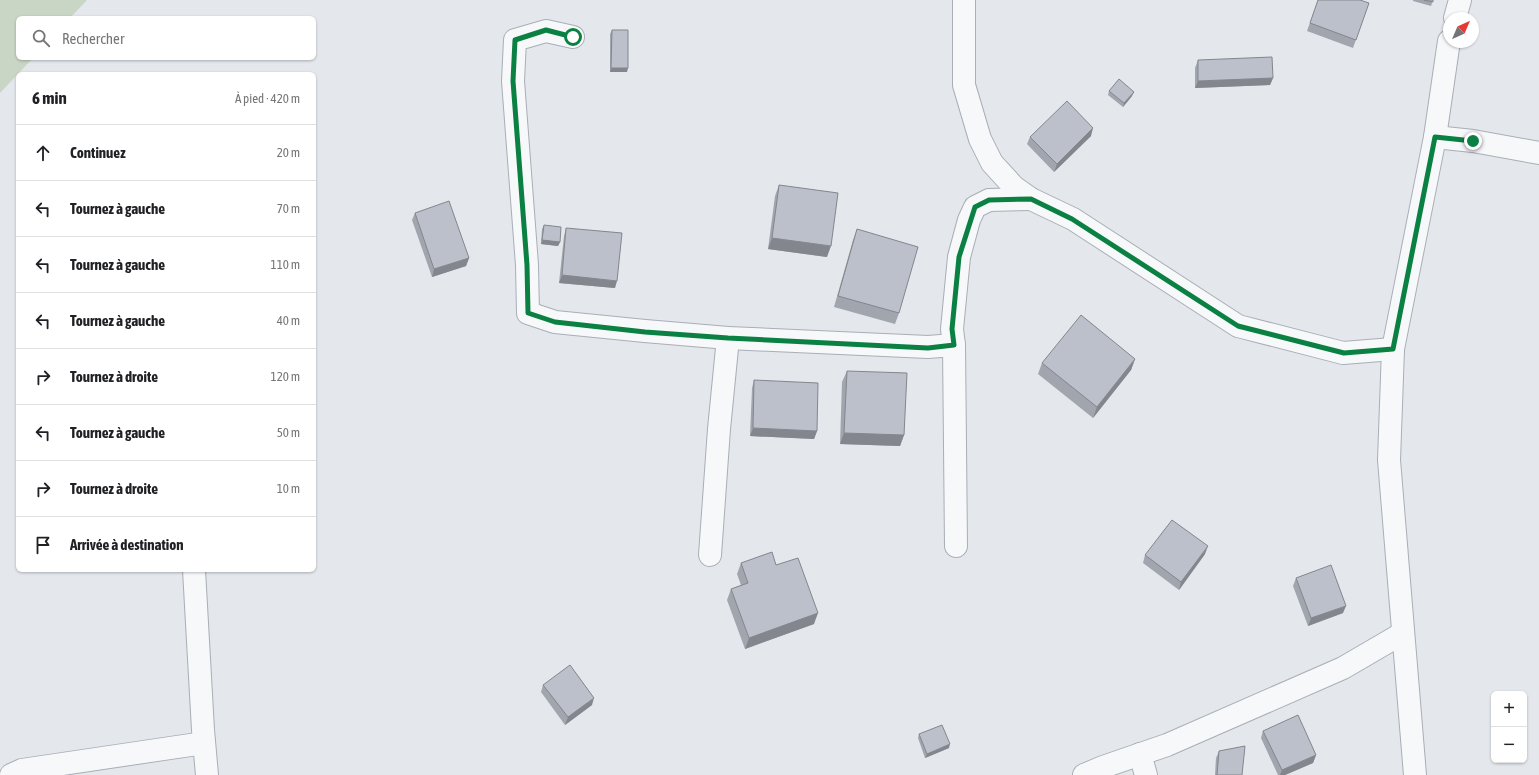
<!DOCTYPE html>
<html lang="fr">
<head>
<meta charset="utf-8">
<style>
	body { margin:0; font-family:"Asap Condensed",sans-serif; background:#f6f6f6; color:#202124 }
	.controls { position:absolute; right:12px; bottom:12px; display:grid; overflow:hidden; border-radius:6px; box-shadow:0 1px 3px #0004 }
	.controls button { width:36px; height:36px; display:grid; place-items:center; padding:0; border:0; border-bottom:1px solid #e0e0e0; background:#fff; color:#202124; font:20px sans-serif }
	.compass { position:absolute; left:1443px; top:12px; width:36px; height:36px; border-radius:50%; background:#fff; box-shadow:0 1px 3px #0004; rotate:44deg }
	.stop { position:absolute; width:12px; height:12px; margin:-9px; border:3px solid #0b8043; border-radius:50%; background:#fff }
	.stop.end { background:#0b8043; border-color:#fff; box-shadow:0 1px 4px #0008 }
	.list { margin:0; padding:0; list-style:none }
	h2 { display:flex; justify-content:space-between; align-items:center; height:52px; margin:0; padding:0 16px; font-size:17px }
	h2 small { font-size:13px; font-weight:400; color:#757577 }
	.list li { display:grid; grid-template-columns:26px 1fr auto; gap:12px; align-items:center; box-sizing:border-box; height:56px; padding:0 16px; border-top:1px solid #e0e0e0 }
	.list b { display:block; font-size:15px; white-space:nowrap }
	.list em { font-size:13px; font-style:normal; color:#757577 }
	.icon { flex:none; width:22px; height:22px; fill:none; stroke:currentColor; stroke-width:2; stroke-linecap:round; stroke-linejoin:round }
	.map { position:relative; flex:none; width:1539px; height:775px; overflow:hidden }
	.search { position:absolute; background:#fff; box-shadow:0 1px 3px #0004; left:16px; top:16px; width:300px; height:44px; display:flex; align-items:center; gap:10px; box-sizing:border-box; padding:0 14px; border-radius:6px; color:#757577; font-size:15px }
	.panel { position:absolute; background:#fff; box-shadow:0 1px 3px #0004; left:16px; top:72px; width:300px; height:500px; border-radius:6px }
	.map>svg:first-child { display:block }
</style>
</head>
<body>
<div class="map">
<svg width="1539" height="775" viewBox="0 0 1539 775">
	<rect width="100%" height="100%" fill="#e4e7ec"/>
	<!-- green -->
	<polygon fill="#c9d6c5" points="0,0 87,0 70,18 18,18 18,58 33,58 0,93"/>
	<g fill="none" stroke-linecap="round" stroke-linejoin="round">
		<!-- street casing -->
		<g stroke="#a9aeb7" stroke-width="24">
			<g id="street">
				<polyline points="964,0 964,85 980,139 992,163 1014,187 1031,199 1073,219 1238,326 1343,353 1393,349"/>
				<polyline points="1455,18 1460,0"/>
				<polyline points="573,37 546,31 515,40 513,81 527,265 528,313 555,322 645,331 728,338 928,347 954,345 952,329 959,257 969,220 975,207 989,200 1031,199"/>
				<polyline points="1435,137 1473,141 1539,153"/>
				<polyline points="954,345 956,546"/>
				<polyline points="710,555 719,429 728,338"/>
				<polyline points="194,570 203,730 207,775"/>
				<polyline points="1140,754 1146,775"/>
				<polyline points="11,775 22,770 204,743"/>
				<polyline points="1084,775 1103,767 1167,745 1343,668 1403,633"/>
				<polyline points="1415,775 1389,460 1393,349 1435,137 1449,41"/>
			</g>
		</g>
		<!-- street -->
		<use href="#street" stroke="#f7f8fa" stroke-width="22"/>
	</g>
	<!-- wall -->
	<g fill="#a1a5ae">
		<polygon points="1318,0 1369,3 1353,48 1307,31"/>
		<polygon points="1413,0 1433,0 1431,6 1413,1"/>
		<polygon points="612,30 627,72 610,72 610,34"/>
		<polygon points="1198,60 1273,78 1270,85 1195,88 1195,68"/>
		<polygon points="1109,91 1132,96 1123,107 1108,95"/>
		<polygon points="1091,136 1054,172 1027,144 1030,137"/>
		<polygon points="779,185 827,257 768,249 775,196"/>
		<polygon points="415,213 469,258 466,266 432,277 412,220"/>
		<polygon points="544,225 560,242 558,246 541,244 542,229"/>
		<polygon points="566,228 615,288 559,283 564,236"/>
		<polygon points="857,229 899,313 895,324 834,307 853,240"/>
		<polygon points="1135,359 1131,370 1093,418 1038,374 1042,363"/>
		<polygon points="847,371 904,435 900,446 840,444 842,382"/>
		<polygon points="754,380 817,431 814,439 750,436 752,388"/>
		<polygon points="1205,554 1179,590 1143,563 1145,555"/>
		<polygon points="741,563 776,565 814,624 745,649 727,600 731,589 741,585 737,574"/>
		<polygon points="1296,578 1343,613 1308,626 1293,586"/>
		<polygon points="543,685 592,705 565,725 541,692"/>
		<polygon points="1263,731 1316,755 1313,763 1285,775 1278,775 1261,738"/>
		<polygon points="919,734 949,748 925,758 918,738"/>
		<polygon points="1219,751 1242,775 1215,775 1216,758"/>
	</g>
	<!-- shaded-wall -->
	<g fill="#83868d">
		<polygon points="611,68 628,68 627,72 610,72"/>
		<polygon points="1273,78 1270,85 1195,88 1198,81"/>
		<polygon points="1134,92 1132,96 1123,107 1124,103"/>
		<polygon points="1093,128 1091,136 1054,172 1057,164"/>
		<polygon points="772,238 831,246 827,257 768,249"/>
		<polygon points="542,240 560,242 558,246 541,244"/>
		<polygon points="469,258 466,266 432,277 434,269"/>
		<polygon points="562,275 617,281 615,288 559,283"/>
		<polygon points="1135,359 1131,370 1093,418 1097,407"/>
		<polygon points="753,428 817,431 814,439 750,436"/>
		<polygon points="844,433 904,435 900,446 840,444"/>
		<polygon points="1208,546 1205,554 1179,590 1181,582"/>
		<polygon points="1346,606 1343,613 1308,626 1311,618"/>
		<polygon points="818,613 814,624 745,649 749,638"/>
		<polygon points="594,698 592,705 565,725 568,717"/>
		<polygon points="950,744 949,748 925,758 927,754"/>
		<polygon points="1316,755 1313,763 1285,775 1280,775 1282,770"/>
	</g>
	<!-- building -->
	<g fill="#bbc0ca" stroke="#83868d">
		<polygon points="1318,0 1360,0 1369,3 1356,40 1310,23"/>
		<polygon points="1424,0 1433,0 1433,2"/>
		<polygon points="612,30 628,30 628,68 611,68"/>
		<polygon points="1272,57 1273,78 1198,81 1198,60"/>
		<polygon points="1119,79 1134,92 1124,103 1109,91"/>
		<polygon points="1067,101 1093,128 1057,164 1030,137"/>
		<polygon points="779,185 838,193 831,246 772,238"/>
		<polygon points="449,201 469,258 434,269 415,213"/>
		<polygon points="544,225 561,227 560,242 542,240"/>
		<polygon points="566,228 622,233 617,281 562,275"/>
		<polygon points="857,229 918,247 899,313 838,296"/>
		<polygon points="1081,315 1135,359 1097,407 1042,363"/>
		<polygon points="847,371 907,373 904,435 844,433"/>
		<polygon points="754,380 818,383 817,431 753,428"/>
		<polygon points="1172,520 1208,546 1181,582 1145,555"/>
		<polygon points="772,552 776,565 798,558 818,613 749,638 731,589 748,583 741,563"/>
		<polygon points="1331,565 1346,606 1311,618 1296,578"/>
		<polygon points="570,665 594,698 568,717 543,685"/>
		<polygon points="1298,715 1316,755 1282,770 1263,731"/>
		<polygon points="942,725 950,744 927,754 919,734"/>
		<polygon points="1245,746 1242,775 1217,775 1219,751"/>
	</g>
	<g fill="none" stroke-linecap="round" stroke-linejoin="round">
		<!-- route -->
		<polyline stroke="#0b8043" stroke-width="5" points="573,37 546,30 515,40 513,81 527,265 528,313 555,322 645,332 728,338 928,348 954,345 952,329 959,257 975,207 989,200 1031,199 1072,219 1238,326 1344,353 1393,349 1435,137 1473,141"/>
	</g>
</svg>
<div class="controls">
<button>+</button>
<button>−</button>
</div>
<svg class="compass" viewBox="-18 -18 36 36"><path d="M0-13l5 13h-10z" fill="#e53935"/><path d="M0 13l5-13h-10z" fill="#757577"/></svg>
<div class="stop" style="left:573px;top:37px"></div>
<div class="stop end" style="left:1473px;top:141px"></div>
<div class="search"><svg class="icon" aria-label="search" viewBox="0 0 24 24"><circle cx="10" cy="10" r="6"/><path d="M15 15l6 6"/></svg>Rechercher</div>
<section class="panel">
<h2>6 min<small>À pied · 420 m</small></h2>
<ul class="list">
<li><svg class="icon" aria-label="ahead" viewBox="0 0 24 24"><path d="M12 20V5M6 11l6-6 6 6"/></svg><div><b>Continuez</b></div><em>20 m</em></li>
<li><svg class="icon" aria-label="left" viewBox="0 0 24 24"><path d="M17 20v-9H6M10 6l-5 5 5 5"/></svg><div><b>Tournez à gauche</b></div><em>70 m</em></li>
<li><svg class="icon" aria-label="left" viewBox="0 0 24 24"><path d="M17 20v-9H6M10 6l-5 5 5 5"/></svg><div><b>Tournez à gauche</b></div><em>110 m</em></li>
<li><svg class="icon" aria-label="left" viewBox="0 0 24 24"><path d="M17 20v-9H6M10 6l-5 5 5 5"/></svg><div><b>Tournez à gauche</b></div><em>40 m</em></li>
<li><svg class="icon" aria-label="right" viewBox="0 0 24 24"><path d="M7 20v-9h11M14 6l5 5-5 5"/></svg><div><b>Tournez à droite</b></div><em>120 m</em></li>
<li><svg class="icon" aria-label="left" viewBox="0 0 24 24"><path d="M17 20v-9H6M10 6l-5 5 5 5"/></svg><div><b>Tournez à gauche</b></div><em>50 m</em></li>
<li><svg class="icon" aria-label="right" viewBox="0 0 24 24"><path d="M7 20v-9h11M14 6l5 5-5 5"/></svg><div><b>Tournez à droite</b></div><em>10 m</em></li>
<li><svg class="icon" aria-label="arrive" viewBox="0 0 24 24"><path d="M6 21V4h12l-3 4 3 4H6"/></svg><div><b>Arrivée à destination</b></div></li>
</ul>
</section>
</div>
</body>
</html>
